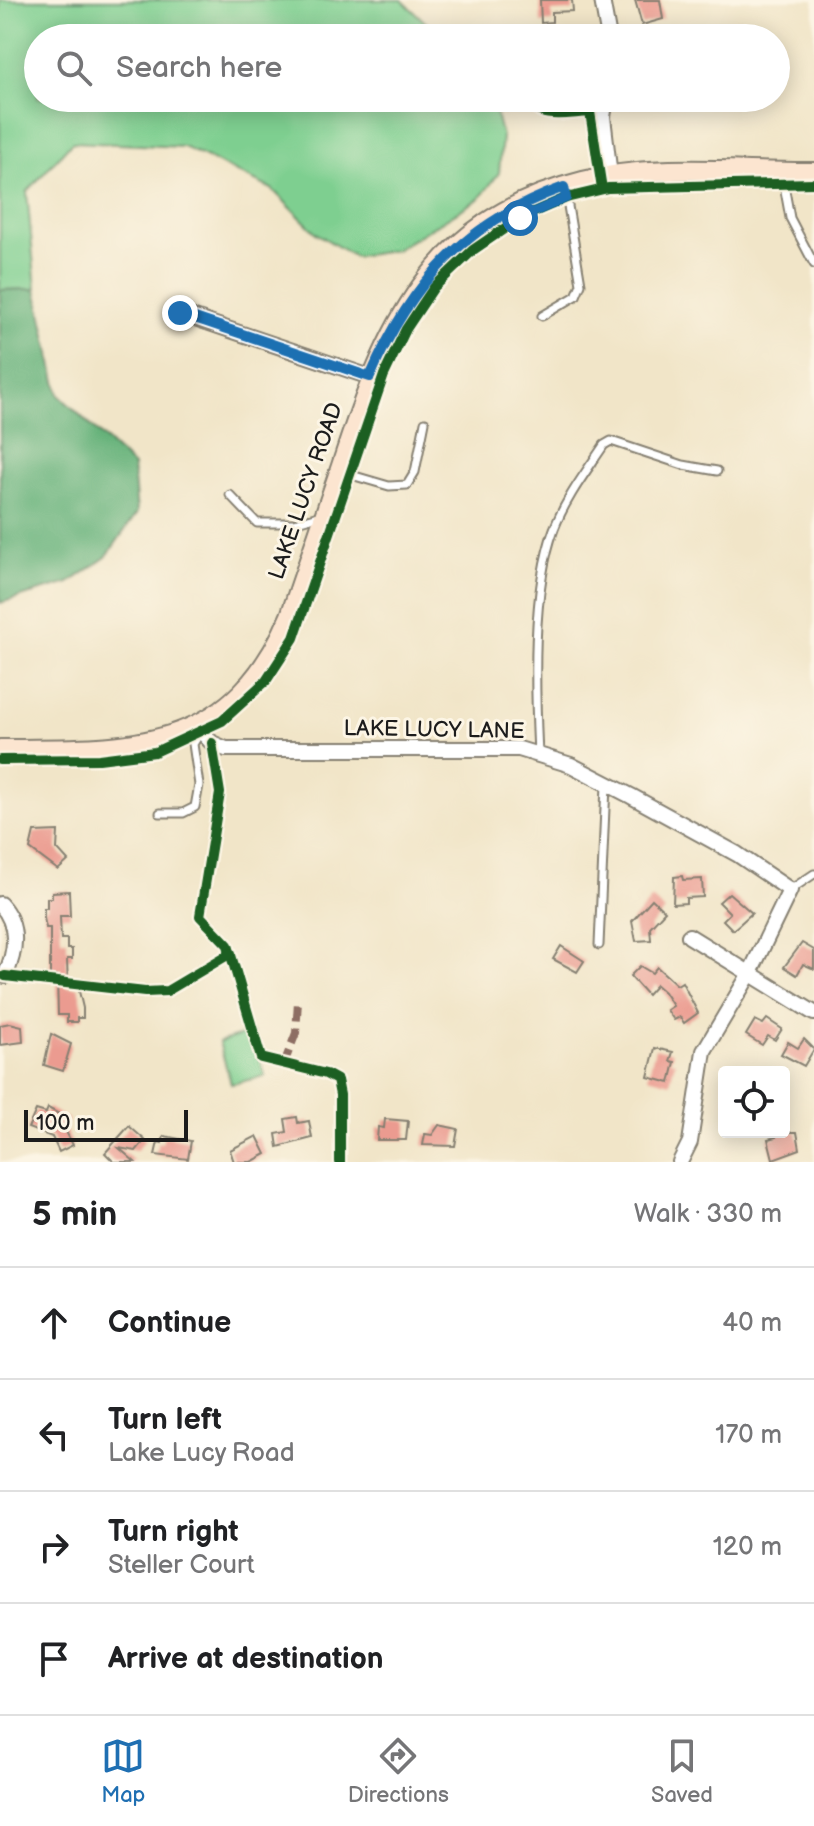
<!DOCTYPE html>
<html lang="en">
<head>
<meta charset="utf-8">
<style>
	body { margin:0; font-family:"Balsamiq Sans",sans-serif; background:#f2f2f2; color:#202124 }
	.controls { position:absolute; right:24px; bottom:24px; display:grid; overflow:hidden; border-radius:8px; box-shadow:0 4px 20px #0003 }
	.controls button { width:72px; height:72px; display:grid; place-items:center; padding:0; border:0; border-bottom:2px solid #e0e0e0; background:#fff; color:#202124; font:40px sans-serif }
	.scale { position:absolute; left:24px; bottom:20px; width:164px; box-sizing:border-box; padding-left:8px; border:4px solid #1c1c1c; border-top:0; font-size:22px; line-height:28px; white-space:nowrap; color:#1c1c1c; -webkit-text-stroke:6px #fcf5e5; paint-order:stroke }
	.stop { position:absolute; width:24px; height:24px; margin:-18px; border:6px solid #1f6fb2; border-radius:50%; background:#fff }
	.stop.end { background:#1f6fb2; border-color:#fff; box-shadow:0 2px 8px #0008 }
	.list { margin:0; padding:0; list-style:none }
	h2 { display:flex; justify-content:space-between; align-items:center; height:104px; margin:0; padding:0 32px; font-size:34px }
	h2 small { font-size:26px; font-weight:400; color:#757577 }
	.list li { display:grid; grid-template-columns:52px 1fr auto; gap:24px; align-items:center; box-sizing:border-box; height:112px; padding:0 32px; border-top:2px solid #e0e0e0 }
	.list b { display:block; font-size:30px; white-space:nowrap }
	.list p { margin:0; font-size:26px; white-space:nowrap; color:#757577 }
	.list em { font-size:26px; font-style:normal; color:#757577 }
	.icon { flex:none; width:44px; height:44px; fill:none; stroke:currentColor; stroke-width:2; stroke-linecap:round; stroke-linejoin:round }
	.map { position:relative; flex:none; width:814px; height:1162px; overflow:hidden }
	.search { position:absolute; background:#fff; box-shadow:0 4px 20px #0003; left:24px; right:24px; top:24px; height:88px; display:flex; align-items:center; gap:20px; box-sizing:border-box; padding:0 28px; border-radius:44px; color:#757577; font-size:30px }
	.sheet { height:552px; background:#fff }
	nav { display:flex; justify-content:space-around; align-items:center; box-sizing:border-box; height:112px; border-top:2px solid #e0e0e0; background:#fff; font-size:22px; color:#757577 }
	nav a { display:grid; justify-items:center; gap:4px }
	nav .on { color:#1f6fb2 }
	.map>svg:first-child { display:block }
</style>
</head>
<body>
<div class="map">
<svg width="814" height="1162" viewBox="0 0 814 1162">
	<rect width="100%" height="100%" fill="#fcf5e5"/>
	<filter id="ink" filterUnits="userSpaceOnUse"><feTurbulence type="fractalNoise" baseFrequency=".0125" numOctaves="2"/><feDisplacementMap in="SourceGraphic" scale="16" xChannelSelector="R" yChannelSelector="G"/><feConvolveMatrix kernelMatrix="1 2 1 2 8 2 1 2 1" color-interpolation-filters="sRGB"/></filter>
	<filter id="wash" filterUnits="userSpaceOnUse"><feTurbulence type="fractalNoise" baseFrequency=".006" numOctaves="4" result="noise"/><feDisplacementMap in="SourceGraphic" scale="32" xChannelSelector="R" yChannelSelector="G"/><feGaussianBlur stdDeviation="1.8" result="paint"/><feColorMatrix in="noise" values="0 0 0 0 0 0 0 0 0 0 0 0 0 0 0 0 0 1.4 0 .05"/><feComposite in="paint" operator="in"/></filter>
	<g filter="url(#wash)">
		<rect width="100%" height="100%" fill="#f1e5c8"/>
		<!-- green -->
		<g fill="#7ecf90" stroke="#4d7656" stroke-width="2">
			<polygon points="0,0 402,0 442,38 38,38 38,98 491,98 502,136 499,173 480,198 395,250 355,257 316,233 272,189 184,147 72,142 27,192 36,289 0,290"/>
			<polygon points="252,1032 265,1076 231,1084 219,1042"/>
		</g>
		<!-- forest -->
		<polygon fill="#66b27a" stroke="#41674b" stroke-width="2" points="36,289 59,395 133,466 137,513 106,557 69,583 0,603 0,290"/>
		<g id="blocks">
			<!-- building -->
			<g fill="#eb9b90">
				<polygon points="540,0 572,0 573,11 552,12 552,22 541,23"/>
				<polygon points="635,0 660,0 663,19 642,25"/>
				<polygon points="58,831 57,849 68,861 58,870 30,849 34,832"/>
				<polygon points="682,876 683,880 702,879 703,897 686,898 686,903 673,904 674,877"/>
				<polygon points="69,891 70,916 60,916 61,939 67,939 67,949 72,949 72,959 67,959 68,987 78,987 83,1008 83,1018 77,1018 77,1022 67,1022 67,1015 58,1015 57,975 50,975 50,928 46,928 44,918 44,908 47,908 47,898 52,898 52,892"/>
				<polygon points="729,893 752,913 733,930 723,920 730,913 719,902"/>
				<polygon points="652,899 665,911 650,927 651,940 636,941 632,921"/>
				<polygon points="802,943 814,950 814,969 803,964 797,975 784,967"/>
				<polygon points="561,946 584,961 577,972 553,959"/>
				<polygon points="640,966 652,973 657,967 677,985 682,982 698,1013 684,1023 680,1017 674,1020 667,1010 673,1006 664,992 656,985 647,995 630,976"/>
				<polygon points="767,1019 782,1029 775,1040 768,1036 762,1045 746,1035 755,1020 763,1024"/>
				<polygon points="10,1023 22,1026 23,1042 0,1045 0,1025"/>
				<polygon points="51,1034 71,1044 63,1071 44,1065"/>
				<polygon points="804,1039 814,1049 804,1066 781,1054 788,1042 798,1048"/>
				<polygon points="655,1048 673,1052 670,1061 675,1062 670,1083 648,1077"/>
				<polygon points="48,1108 68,1119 65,1130 73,1145 59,1152 52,1137 28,1128 36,1110 46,1113"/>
				<polygon points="297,1117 298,1123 309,1121 312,1138 278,1147 276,1134 287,1132 285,1119"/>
				<polygon points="385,1119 408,1121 406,1140 377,1140 378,1127 384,1128"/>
				<polygon points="439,1125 458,1129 455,1146 423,1145 425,1134 432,1135"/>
				<polygon points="129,1126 145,1140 136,1151 119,1148 135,1162 114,1162 105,1153"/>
				<polygon points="775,1132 797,1132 800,1149 773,1159 768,1139 776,1137"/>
				<polygon points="164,1136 191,1141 188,1159 155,1155 158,1142 162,1143"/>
				<polygon points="257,1136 266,1154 251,1162 234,1162 230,1150"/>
			</g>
		</g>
	</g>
	<g filter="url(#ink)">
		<use href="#blocks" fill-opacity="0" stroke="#868072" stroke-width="2"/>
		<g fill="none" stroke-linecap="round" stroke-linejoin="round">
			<!-- lane casing -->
			<g stroke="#868072" stroke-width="11">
				<g id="lane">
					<polyline points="782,174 790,218 814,264"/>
					<polyline points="542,316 576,296 581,284 565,188"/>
					<polyline points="341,472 389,486 407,485 415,472 425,422"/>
					<polyline points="230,495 257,523 294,523 322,515"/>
					<path d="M538 755C535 689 531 591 554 529 566 498 586 472 604 445L611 441 683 465 717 471"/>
					<polyline points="160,813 183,813 195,807 199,785 193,744 200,733"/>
					<polyline points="790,890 814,874"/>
					<polyline points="599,945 606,785"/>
				</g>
			</g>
			<!-- street casing -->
			<g stroke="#868072" stroke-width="18">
				<g id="street">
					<polyline points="602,0 609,38"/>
					<polyline points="606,98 603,117 610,176"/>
					<polyline points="180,313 370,377"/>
					<polyline points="195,725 212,743 226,749 519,749 571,765 631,796 737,854 790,890 749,975 704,1051 690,1142 680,1162"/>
					<path d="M0 904C20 926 16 951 5 976"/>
					<polyline points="689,936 814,1013"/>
				</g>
			</g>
			<!-- secondary casing -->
			<g stroke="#868072" stroke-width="22">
				<path id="secondary" d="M0 749C129 748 231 756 290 616 307 566 324 516 341 466 385 330 429 219 583 181 656 162 739 173 814 172"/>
			</g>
			<!-- lane -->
			<use href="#lane" stroke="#fff" stroke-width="7"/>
			<!-- street -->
			<use href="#street" stroke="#fff" stroke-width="14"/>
			<!-- secondary -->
			<use href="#secondary" stroke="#fce5d0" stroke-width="18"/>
			<!-- quiet -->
			<polyline stroke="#8d6e63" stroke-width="8" stroke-dasharray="16 8" stroke-linecap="butt" points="283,1066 296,1033 298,1001"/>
			<!-- cycleway casing -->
			<g stroke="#fcf5e5" stroke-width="15">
				<g id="cycleway">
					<path d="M527 98C540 122 566 113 590 112L602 189"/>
					<polyline points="212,743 220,793 200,916 228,945 261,1058 326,1074 337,1080 340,1095 340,1162"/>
					<polyline points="0,760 99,759 155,752 222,721 266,681 294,638 384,375 406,329 434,287 473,250 520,218 566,198 608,188 814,183"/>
					<polyline points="5,976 145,992 167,991 231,953"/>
				</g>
			</g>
			<!-- cycleway -->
			<use href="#cycleway" stroke="#1b5e20" stroke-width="10"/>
		</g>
	</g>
	<g fill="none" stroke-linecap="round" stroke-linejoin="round" filter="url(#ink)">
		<!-- route -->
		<path stroke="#1f6fb2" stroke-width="10" d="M180 313 370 377C411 282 466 222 564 187L566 198 520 218"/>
	</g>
	<g text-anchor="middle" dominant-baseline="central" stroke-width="6" stroke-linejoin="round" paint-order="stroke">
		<!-- street labels -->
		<g font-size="22" fill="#1c1c1c" stroke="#fcf5e5">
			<text transform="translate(306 491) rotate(-71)">LAKE LUCY ROAD</text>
			<text transform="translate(434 730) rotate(1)">LAKE LUCY LANE</text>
		</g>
	</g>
</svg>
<div class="controls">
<button><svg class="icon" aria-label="locate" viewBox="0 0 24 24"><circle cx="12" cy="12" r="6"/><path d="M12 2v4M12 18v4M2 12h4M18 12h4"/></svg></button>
</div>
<div class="scale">100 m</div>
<div class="stop" style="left:520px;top:218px"></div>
<div class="stop end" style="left:180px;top:313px"></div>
<div class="search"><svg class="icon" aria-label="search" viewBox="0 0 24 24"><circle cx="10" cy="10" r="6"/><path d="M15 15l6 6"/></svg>Search here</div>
</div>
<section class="sheet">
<h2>5 min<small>Walk · 330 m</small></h2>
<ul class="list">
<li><svg class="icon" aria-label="ahead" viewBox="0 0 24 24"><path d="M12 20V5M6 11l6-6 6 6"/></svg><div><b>Continue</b></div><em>40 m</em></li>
<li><svg class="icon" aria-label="left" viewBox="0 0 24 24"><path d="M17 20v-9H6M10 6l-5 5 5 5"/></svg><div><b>Turn left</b><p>Lake Lucy Road</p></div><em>170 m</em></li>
<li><svg class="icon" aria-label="right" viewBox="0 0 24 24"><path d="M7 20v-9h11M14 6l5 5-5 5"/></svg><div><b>Turn right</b><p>Steller Court</p></div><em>120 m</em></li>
<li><svg class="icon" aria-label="arrive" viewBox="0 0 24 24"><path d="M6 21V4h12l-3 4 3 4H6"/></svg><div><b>Arrive at destination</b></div></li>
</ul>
</section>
<nav>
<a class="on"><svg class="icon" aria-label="map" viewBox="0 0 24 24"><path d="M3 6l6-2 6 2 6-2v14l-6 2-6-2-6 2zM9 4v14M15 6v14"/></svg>Map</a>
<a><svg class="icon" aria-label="directions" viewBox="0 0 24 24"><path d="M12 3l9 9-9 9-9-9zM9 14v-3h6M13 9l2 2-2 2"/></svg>Directions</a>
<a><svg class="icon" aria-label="saved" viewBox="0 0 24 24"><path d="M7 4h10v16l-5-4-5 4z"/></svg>Saved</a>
</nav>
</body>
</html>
